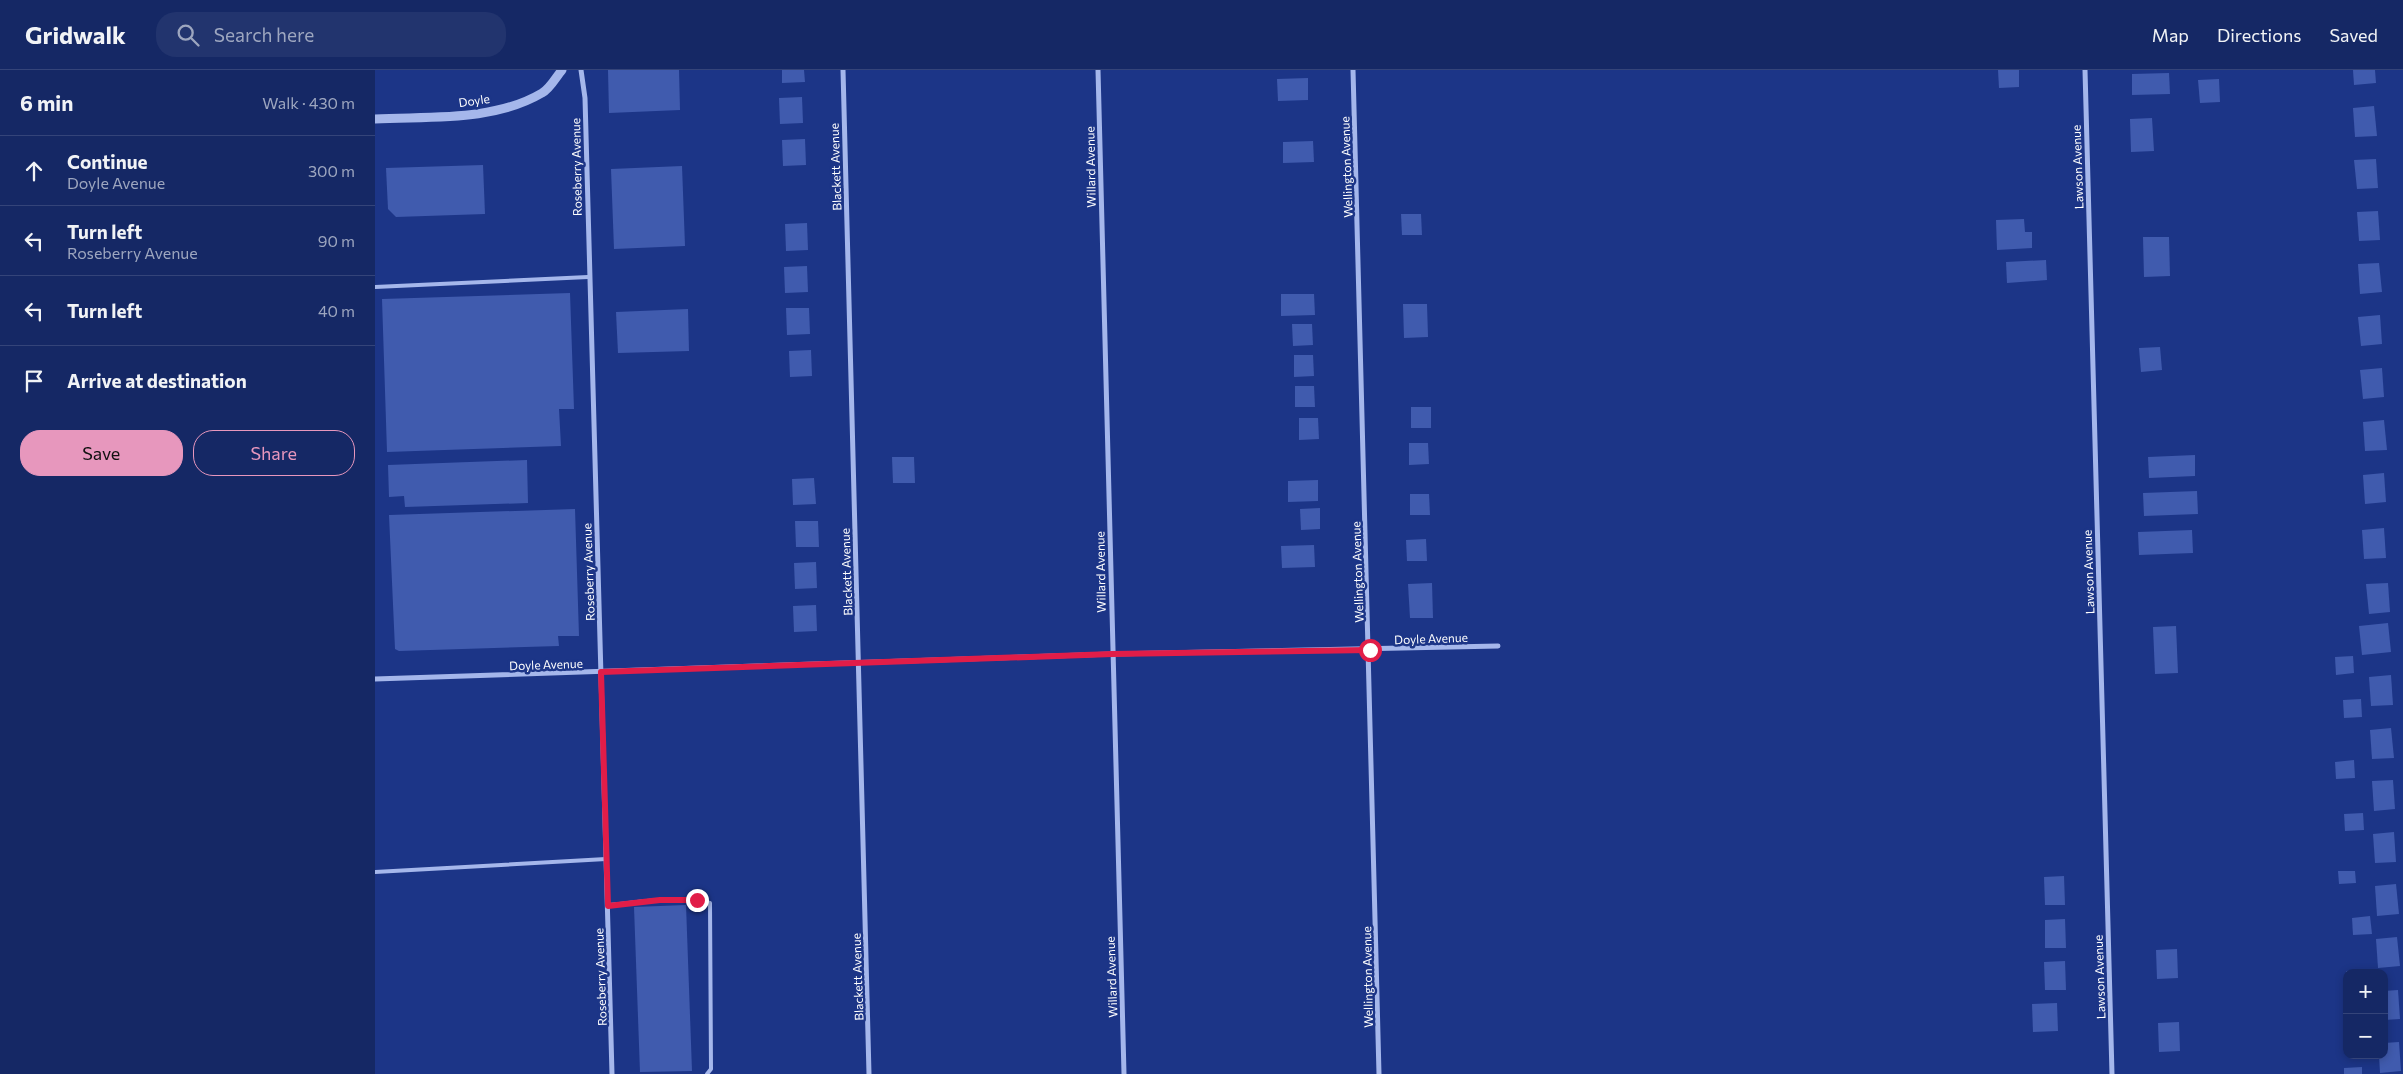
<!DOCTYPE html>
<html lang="en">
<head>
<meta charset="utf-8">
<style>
	body { margin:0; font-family:Commissioner,sans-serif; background:#22346e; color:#f1f3f6 }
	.controls { position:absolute; right:15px; bottom:15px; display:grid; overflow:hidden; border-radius:10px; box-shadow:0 2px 8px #0003 }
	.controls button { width:45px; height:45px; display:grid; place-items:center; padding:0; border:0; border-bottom:1px solid #344479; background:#152865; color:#f1f3f6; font:25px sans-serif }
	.stop { position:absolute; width:15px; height:15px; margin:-11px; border:4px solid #e11d48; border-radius:50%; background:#fff }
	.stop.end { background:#e11d48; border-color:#fff; box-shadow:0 1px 5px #0008 }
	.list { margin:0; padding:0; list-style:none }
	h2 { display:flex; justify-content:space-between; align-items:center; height:65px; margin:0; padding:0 20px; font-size:21px }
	h2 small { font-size:16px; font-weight:400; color:#9da6bf }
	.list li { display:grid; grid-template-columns:32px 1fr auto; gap:15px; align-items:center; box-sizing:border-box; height:70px; padding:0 20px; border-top:1px solid #344479 }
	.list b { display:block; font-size:19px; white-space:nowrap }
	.list p { margin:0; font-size:16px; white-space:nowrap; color:#9da6bf }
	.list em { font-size:16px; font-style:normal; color:#9da6bf }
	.actions { display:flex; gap:10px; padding:15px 20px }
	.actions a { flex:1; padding:11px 0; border:1px solid #e797bd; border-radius:20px; text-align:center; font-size:18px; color:#e797bd }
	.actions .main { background:#e797bd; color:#111 }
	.icon { flex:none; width:28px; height:28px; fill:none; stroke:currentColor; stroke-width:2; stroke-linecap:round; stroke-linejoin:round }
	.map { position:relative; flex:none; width:2028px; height:1004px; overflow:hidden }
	header { display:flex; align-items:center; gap:30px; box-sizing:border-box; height:70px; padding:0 25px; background:#152865; border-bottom:1px solid #344479 }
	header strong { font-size:24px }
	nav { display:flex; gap:28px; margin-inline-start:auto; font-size:18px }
	.search { width:350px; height:45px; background:#22346e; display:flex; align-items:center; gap:12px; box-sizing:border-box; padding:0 18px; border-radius:20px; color:#9da6bf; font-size:19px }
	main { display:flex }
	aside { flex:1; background:#152865 }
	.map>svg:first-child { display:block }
</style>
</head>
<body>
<header>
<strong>Gridwalk</strong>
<div class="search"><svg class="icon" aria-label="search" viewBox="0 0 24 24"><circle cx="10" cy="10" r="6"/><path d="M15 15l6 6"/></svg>Search here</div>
<nav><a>Map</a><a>Directions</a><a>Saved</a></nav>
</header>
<main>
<aside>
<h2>6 min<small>Walk · 430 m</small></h2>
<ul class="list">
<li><svg class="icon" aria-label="ahead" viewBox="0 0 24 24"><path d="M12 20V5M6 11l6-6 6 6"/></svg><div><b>Continue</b><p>Doyle Avenue</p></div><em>300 m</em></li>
<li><svg class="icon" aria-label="left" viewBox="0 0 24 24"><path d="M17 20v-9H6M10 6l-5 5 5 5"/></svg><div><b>Turn left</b><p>Roseberry Avenue</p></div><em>90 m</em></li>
<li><svg class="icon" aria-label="left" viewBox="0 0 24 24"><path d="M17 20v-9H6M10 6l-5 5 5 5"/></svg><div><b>Turn left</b></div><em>40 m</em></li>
<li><svg class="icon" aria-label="arrive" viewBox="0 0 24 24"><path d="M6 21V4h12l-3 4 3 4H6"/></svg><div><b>Arrive at destination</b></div></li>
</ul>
<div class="actions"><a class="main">Save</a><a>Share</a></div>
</aside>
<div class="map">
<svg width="2028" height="1004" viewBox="0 0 2028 1004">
	<rect width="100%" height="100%" fill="#1c3587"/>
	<!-- building -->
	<g fill="#405bae">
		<polygon points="233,0 304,0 305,40 234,43"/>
		<polygon points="407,0 429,0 430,12 407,13"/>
		<polygon points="1623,0 1644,0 1644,17 1624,18"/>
		<polygon points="1978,0 2000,0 2001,13 1979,15"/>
		<polygon points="1794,3 1795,24 1757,25 1757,4"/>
		<polygon points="933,8 933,30 903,31 902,9"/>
		<polygon points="1844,9 1845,32 1825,33 1823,10"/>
		<polygon points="427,27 428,53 405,54 404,28"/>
		<polygon points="1999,36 2002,66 1980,67 1978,38"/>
		<polygon points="1777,48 1779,81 1756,82 1755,49"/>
		<polygon points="430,69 431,95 408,96 407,70"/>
		<polygon points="938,71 939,92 908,93 908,72"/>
		<polygon points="2001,89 2003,118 1982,119 1979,90"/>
		<polygon points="108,95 110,144 21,147 13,139 11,98"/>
		<polygon points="307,96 310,176 239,179 236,99"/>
		<polygon points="2003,141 2005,170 1984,171 1982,142"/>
		<polygon points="1026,144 1046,144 1047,165 1027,165"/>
		<polygon points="1649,149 1650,162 1657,162 1657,178 1622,180 1621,150"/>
		<polygon points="432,153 433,180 411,181 410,154"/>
		<polygon points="1768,167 1794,167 1795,206 1769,207"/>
		<polygon points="1671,190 1672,210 1632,213 1631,192"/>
		<polygon points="2004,193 2007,222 1985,224 1983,194"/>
		<polygon points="432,196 433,222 410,223 409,197"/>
		<polygon points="195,223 199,339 184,339 186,376 12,382 7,229"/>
		<polygon points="906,224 939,224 940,245 906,246"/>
		<polygon points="1028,234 1052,234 1053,267 1029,268"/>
		<polygon points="411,238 434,238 435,264 412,265"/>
		<polygon points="313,239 314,281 243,283 241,242"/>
		<polygon points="2005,245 2007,274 1986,276 1983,247"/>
		<polygon points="917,254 937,254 938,275 918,276"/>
		<polygon points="1785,277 1787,300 1766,302 1764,278"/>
		<polygon points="436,280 437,306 415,307 414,281"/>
		<polygon points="919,285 938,285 939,306 919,307"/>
		<polygon points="2007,298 2009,327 1988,329 1985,300"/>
		<polygon points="920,316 939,316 940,337 920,337"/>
		<rect x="1036" y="337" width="20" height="21"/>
		<polygon points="924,348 943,348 944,369 924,370"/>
		<polygon points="2009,350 2012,380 1990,381 1988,352"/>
		<polygon points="1034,373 1053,373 1054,394 1034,395"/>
		<polygon points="1820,385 1820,406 1774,408 1773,387"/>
		<polygon points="517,387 539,387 540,413 518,413"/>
		<polygon points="152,390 153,433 30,437 29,426 14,427 13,395"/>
		<polygon points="2009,403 2011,432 1990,434 1988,405"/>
		<polygon points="439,408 441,434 418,435 417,409"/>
		<polygon points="943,410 943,431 913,432 913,411"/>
		<polygon points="1822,421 1823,444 1769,446 1768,423"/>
		<polygon points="1035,424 1054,424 1055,445 1035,445"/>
		<polygon points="945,438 945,459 926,460 925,439"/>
		<polygon points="200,439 204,566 183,566 184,576 24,581 20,579 14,445"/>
		<polygon points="420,451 443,451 444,477 421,477"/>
		<polygon points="2009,458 2011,488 1989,489 1987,460"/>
		<polygon points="1817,460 1818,483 1764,485 1763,462"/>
		<polygon points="1051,469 1052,491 1032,491 1031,470"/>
		<polygon points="939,475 940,497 907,498 906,476"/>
		<polygon points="441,492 442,518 420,519 419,493"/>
		<polygon points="1057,513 1058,548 1035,548 1033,514"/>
		<polygon points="2013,513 2015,542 1994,544 1991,514"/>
		<polygon points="441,535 442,561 419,562 418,536"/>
		<polygon points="2013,553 2016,582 1987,585 1984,556"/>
		<polygon points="1801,556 1803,603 1780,604 1778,557"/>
		<polygon points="1978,586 1979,603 1961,605 1960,587"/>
		<polygon points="2016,605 2018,635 1996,636 1994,607"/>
		<polygon points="1986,629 1987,647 1969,648 1968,630"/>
		<polygon points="2016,658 2019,688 1997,689 1995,660"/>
		<polygon points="1979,690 1980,708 1961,709 1960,692"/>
		<polygon points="2018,710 2020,739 1999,741 1997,711"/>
		<polygon points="1988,743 1989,760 1970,761 1969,744"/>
		<polygon points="2019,762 2021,792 2000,793 1998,764"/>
		<polygon points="1963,801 1980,801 1981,813 1964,814"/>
		<polygon points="1689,806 1690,835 1670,835 1669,807"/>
		<polygon points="2021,814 2024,844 2002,846 2000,816"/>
		<polygon points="311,835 317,1001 265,1002 259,837"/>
		<polygon points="1995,846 1997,864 1978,865 1977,848"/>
		<polygon points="1690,849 1691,878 1670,878 1670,850"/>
		<polygon points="2022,867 2025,896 2003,898 2001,869"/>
		<polygon points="1802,879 1803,908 1782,909 1781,880"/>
		<polygon points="1690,891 1691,920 1670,920 1669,892"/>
		<polygon points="1989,899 1989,903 1971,903 1971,901"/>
		<polygon points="2023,920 2025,949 2009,950 2009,921"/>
		<polygon points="1682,933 1683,961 1658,962 1657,934"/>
		<polygon points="1804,952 1805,981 1784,982 1783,953"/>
		<polygon points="2024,972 2026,1001 2005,1003 2004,985 2009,985 2009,973"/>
		<polygon points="1987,997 1987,1004 1969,1004 1969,998"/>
	</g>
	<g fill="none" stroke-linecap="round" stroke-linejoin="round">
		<!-- service -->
		<g stroke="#a5b7eb" stroke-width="4">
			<polyline points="0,217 213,207"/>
			<polyline points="0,802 231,789"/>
			<path d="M233 835C266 832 302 825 335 833L336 999 332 1004"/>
		</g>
		<!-- minor -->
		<g stroke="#a5b7eb" stroke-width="5">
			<polyline points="206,0 210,28 237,1004"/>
			<polyline points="468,0 494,1004"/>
			<polyline points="723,0 749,1004"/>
			<polyline points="978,0 1004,1004"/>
			<polyline points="1710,0 1737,1004"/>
			<polyline points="0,609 737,584 1123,576"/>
		</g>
		<!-- tertiary -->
		<path stroke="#a5b7eb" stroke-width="9" d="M0 49C54 46 118 52 167 23 175 19 181 7 187 0"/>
	</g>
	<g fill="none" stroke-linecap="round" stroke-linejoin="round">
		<!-- route -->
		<polyline stroke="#e11d48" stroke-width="6" points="322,830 285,830 233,836 226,602 737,584 995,580"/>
	</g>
	<g text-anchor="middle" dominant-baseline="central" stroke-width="5" stroke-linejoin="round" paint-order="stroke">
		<!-- street labels -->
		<g font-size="12" fill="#fff" stroke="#1c3587">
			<text transform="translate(99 30) rotate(-8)">Doyle</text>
			<text transform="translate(201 97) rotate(-91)">Roseberry Avenue</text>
			<text transform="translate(460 97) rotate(-92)">Blackett Avenue</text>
			<text transform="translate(715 97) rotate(-91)">Willard Avenue</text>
			<text transform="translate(971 97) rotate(-92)">Wellington Avenue</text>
			<text transform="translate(1702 97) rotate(-92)">Lawson Avenue</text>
			<text transform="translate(213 502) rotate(-92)">Roseberry Avenue</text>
			<text transform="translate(471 502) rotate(-92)">Blackett Avenue</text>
			<text transform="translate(725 502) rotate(-91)">Willard Avenue</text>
			<text transform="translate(982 502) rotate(-92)">Wellington Avenue</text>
			<text transform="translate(1713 502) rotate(-92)">Lawson Avenue</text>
			<text transform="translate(1056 568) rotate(-2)">Doyle Avenue</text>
			<text transform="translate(171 594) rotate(-2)">Doyle Avenue</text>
			<text transform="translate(225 907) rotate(-92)">Roseberry Avenue</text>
			<text transform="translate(482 907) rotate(-92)">Blackett Avenue</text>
			<text transform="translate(736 907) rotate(-92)">Willard Avenue</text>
			<text transform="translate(992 907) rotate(-91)">Wellington Avenue</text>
			<text transform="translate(1724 907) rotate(-92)">Lawson Avenue</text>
		</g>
	</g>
</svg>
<div class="controls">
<button>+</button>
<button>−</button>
</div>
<div class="stop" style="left:995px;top:580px"></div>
<div class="stop end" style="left:322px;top:830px"></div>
</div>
</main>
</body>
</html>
